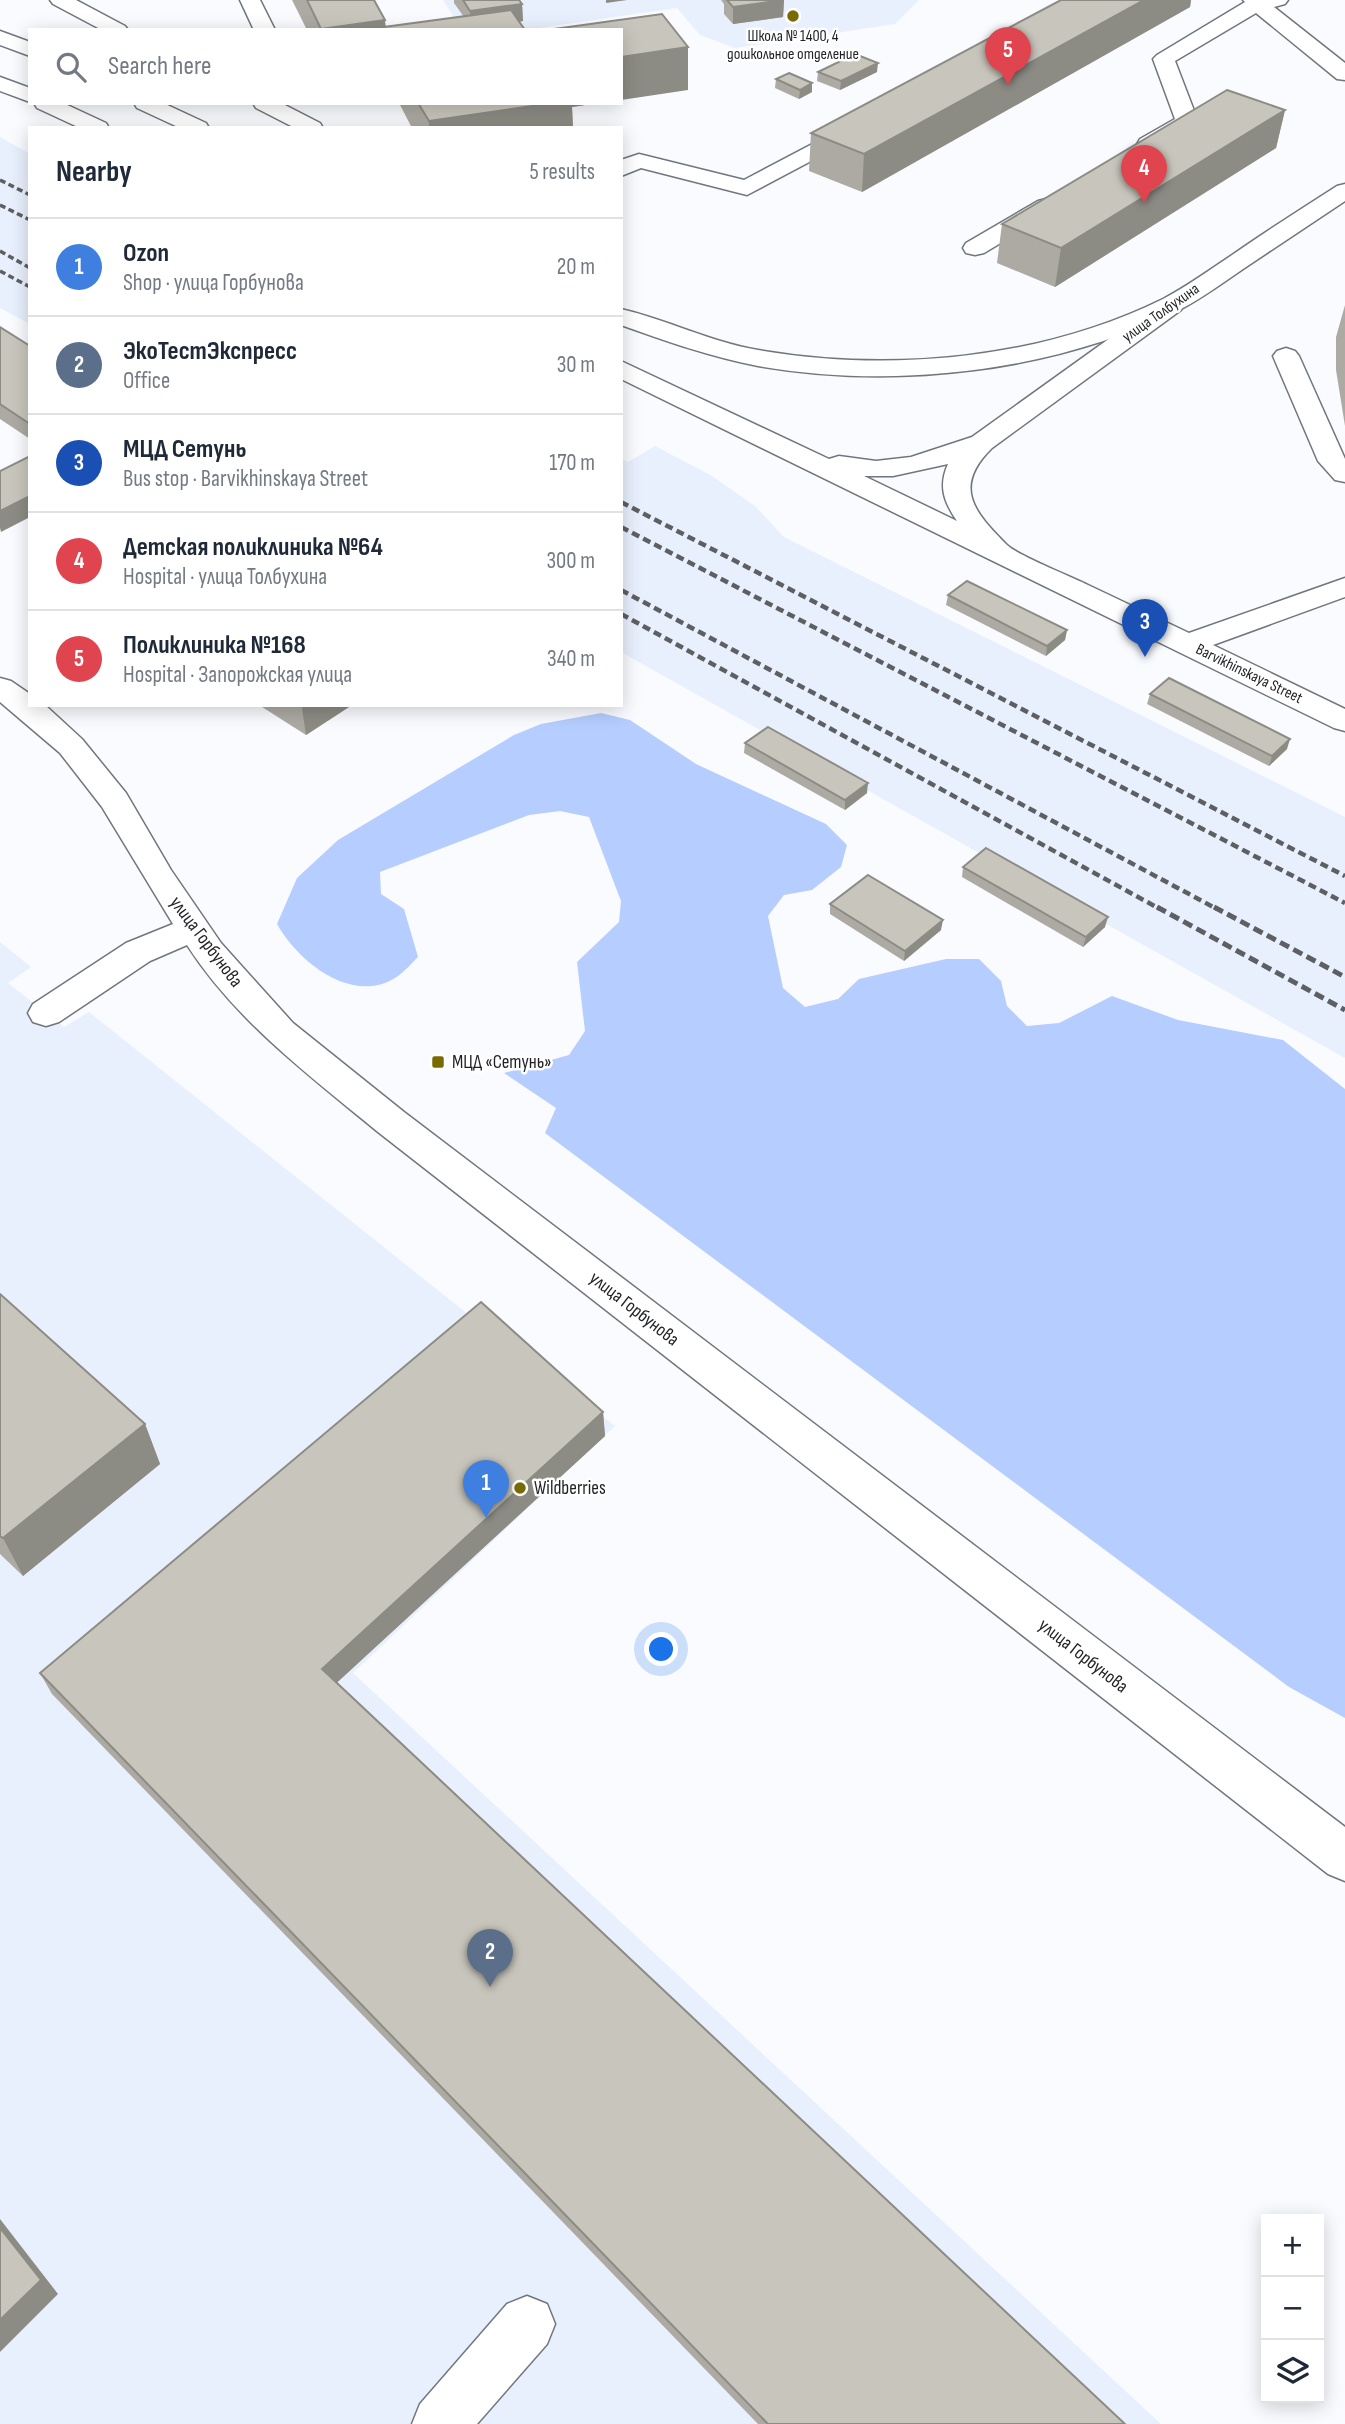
<!DOCTYPE html>
<html lang="en">
<head>
<meta charset="utf-8">
<style>
	body { margin:0; font-family:"Sofia Sans Condensed",sans-serif; background:#f6f6f7; color:#1f2937 }
	.controls { position:absolute; right:21px; bottom:21px; display:grid; overflow:hidden; border-radius:0px; box-shadow:0 4px 18px #0003 }
	.controls button { width:63px; height:63px; display:grid; place-items:center; padding:0; border:0; border-bottom:2px solid #e0e1e3; background:#fff; color:#1f2937; font:35px sans-serif }
	.you { position:absolute; left:662px; top:1650px; width:24px; height:24px; margin:-18px; border:5px solid #fff; border-radius:50%; background:#1a73e8; box-shadow:0 0 0 10px #1a73e833 }
	.badge { display:grid; place-items:center; width:46px; height:46px; border-radius:50%; background:#796b03; color:#fff; font-size:23px; font-weight:700 }
	.pin { position:absolute; translate:-50% -58px; filter:drop-shadow(0 2px 4px #0008) }
	.pin::after { content:''; position:absolute; top:37px; width:24px; height:21px; background:inherit; clip-path:polygon(0 0,100% 0,50% 100%) }
	.list { margin:0; padding:0; list-style:none }
	h2 { display:flex; justify-content:space-between; align-items:center; height:91px; margin:0; padding:0 28px; font-size:30px }
	h2 small { font-size:23px; font-weight:400; color:#747a83 }
	.list li { display:grid; grid-template-columns:46px 1fr auto; gap:21px; align-items:center; box-sizing:border-box; height:98px; padding:0 28px; border-top:2px solid #e0e1e3 }
	.list b { display:block; font-size:26px; white-space:nowrap }
	.list p { margin:0; font-size:23px; white-space:nowrap; color:#747a83 }
	.list em { font-size:23px; font-style:normal; color:#747a83 }
	.icon { flex:none; width:38px; height:38px; fill:none; stroke:currentColor; stroke-width:2; stroke-linecap:round; stroke-linejoin:round }
	.map { position:relative; flex:none; width:1345px; height:2424px; overflow:hidden }
	.search { position:absolute; background:#fff; box-shadow:0 4px 18px #0003; left:28px; top:28px; width:595px; height:77px; display:flex; align-items:center; gap:18px; box-sizing:border-box; padding:0 24px; border-radius:0px; color:#747a83; font-size:26px }
	.panel { position:absolute; background:#fff; box-shadow:0 4px 18px #0003; left:28px; top:126px; width:595px; height:581px; border-radius:0px }
	.map>svg:first-child { display:block }
</style>
</head>
<body>
<div class="map">
<svg width="1345" height="2424" viewBox="0 0 1345 2424">
	<rect width="100%" height="100%" fill="#f9fbff"/>
	<!-- built -->
	<g fill="#e9f0fd">
		<polygon points="443,0 919,0 895,24 735,48 700,35 677,8 525,30 462,30"/>
		<polygon points="0,137 30,154 30,324 0,308"/>
		<polygon points="655,446 712,476 755,506 784,537 1345,817 1345,1058 621,652 621,459 628,462"/>
		<polygon points="0,942 31,967 8,983 64,1027 89,1012 484,1327 615,1426 353,1673 1161,2424 0,2424"/>
	</g>
	<!-- green -->
	<path fill="#b6cdff" d="M601 713 630 720 696 764 826 824 847 845 841 867 812 890 784 895 768 916 783 988 805 1007 838 999 859 979 946 959H979L1001 981 1007 1006 1027 1026 1059 1023 1112 996 1178 1020 1283 1040 1345 1089V1718L1289 1687 545 1133 556 1108 504 1073 569 1055 585 1031 577 962 619 922 621 901 589 817 560 811 529 815 380 872 381 894 404 909 418 957C412 963 405 971 398 976 354 1007 298 962 277 924L297 878 338 840 514 735 541 724Z"/>
	<g fill="none" stroke-linecap="round" stroke-linejoin="round">
		<!-- minor casing -->
		<g stroke="#71767e" stroke-width="3">
			<g id="minor">
				<polygon points="50,0 76,0 125,26 128,30 102,30 53,4"/>
				<polygon points="240,0 260,0 275,30 254,30"/>
				<polygon points="1243,0 1288,0 1285,4 1274,7 1345,63 1345,80 1337,79 1256,13 1175,61 1198,121 1195,126 1156,149 1140,149 1137,144 1140,139 1175,119 1153,59 1157,55 1245,2"/>
				<polygon points="0,77 30,88 30,102 0,91"/>
				<polygon points="34,103 63,103 106,123 109,128 80,128 37,108"/>
				<polygon points="253,103 281,103 320,123 323,128 295,128 256,108"/>
				<polygon points="856,121 864,123 867,128 864,133 747,195 641,168 621,176 621,160 639,154 744,180"/>
				<polygon points="1046,199 1054,201 1058,206 1054,211 984,253 975,255 966,253 963,248 966,243 1038,201"/>
				<path d="M1172 298 1181 300 1184 305 1181 310 992 448C952 487 974 512 1007 545 1017 555 1072 577 1088 585 1122 601 1155 617 1189 633L1345 578V597L1213 645 1345 709V731L1334 728 621 379V361L829 459 839 456 876 461 911 457 972 437 1163 300ZM948 464C938 486 944 502 957 521L864 476H893Z"/>
				<polygon points="1286,348 1295,351 1299,356 1345,459 1345,482 1335,480 1318,461 1273,356 1277,351"/>
				<path d="M0 678 11 681 30 694V705H45L82 739 126 793 171 870 221 943 293 1023 404 1112 1345 1827V1881L1328 1874 378 1132C309 1075 236 1021 187 945L150 961 59 1022 46 1026 33 1022 28 1013 33 1004 126 943 173 924 102 807 60 753 0 702Z"/>
				<polygon points="527,2296 547,2304 555,2324 547,2344 477,2424 412,2424 420,2404 507,2304"/>
			</g>
		</g>
		<!-- major casing -->
		<g stroke="#71767e" stroke-width="3">
			<g id="major">
				<polygon points="0,31 30,42 30,56 0,45"/>
				<polygon points="134,103 163,103 206,123 209,128 180,128 137,108"/>
				<path d="M1345 184V201C1314 222 1283 242 1252 263 1229 278 1206 296 1181 309 1055 372 896 390 758 366 711 357 666 341 621 325V309C668 320 711 342 758 350 892 373 1041 359 1163 299 1188 286 1211 269 1235 253 1268 230 1303 208 1337 186Z"/>
			</g>
		</g>
		<!-- minor -->
		<use href="#minor" fill="#fff" fill-rule="evenodd"/>
		<!-- major -->
		<use href="#major" fill="#fff" fill-rule="evenodd"/>
		<!-- rail-far2 -->
		<g stroke="#5d5f62" stroke-width="3.5" stroke-dasharray="6 3.5" stroke-linecap="butt">
			<polyline points="0,180 30,195"/>
			<polyline points="0,205 30,220"/>
			<polyline points="0,251 30,268"/>
			<polyline points="0,271 30,287"/>
		</g>
		<!-- rail-far1 -->
		<g stroke="#5d5f62" stroke-width="4.5" stroke-dasharray="8 4.5" stroke-linecap="butt">
			<polyline points="621,502 1345,876"/>
			<polyline points="621,527 1345,903"/>
			<polyline points="621,590 1217,909"/>
			<polyline points="621,614 1160,909"/>
		</g>
		<!-- rail -->
		<g stroke="#5d5f62" stroke-width="5" stroke-dasharray="10 5" stroke-linecap="butt">
			<polyline points="1157,907 1345,1010"/>
			<polyline points="1214,907 1345,977"/>
		</g>
	</g>
	<!-- wall -->
	<g fill="#acaaa2">
		<polygon points="292,0 374,0 386,27 464,17 454,3 454,0 519,0 522,4 523,21 519,22 525,30 307,30"/>
		<polygon points="721,0 784,0 783,17 733,24 724,14 724,4"/>
		<polygon points="1061,0 1191,0 1190,7 862,192 809,171 811,133"/>
		<polygon points="818,72 877,72 840,90 817,81"/>
		<polygon points="776,79 812,83 812,92 799,99 775,88"/>
		<polygon points="399,103 598,103 572,107 573,128 412,128"/>
		<polygon points="1285,110 1276,148 1055,287 997,263 1002,224"/>
		<polygon points="1345,305 1345,426 1336,370 1336,337"/>
		<polygon points="0,327 30,346 30,439 0,419"/>
		<polygon points="948,595 1067,630 1065,640 1046,656 946,605"/>
		<polygon points="1150,694 1287,749 1269,766 1147,704"/>
		<polygon points="259,705 352,705 306,735"/>
		<polygon points="745,743 867,793 845,810 744,753"/>
		<polygon points="963,867 1105,927 1083,947 962,877"/>
		<polygon points="830,904 941,930 904,961 830,914"/>
		<polygon points="0,1294 145,1424 160,1464 23,1576 0,1554"/>
		<polygon points="603,1412 605,1436 337,1682 1125,2424 758,2424 52,1694 40,1673"/>
	</g>
	<!-- shaded-wall -->
	<g fill="#8c8b84">
		<polygon points="606,0 627,0 606,3"/>
		<polygon points="784,0 783,17 733,24 733,7"/>
		<polygon points="1144,0 1191,0 1190,7 862,192 864,154"/>
		<polygon points="522,4 523,21 472,28 470,11"/>
		<polygon points="385,20 386,30 321,30 321,29"/>
		<polygon points="688,47 688,90 621,100 621,57"/>
		<polygon points="878,63 877,72 840,90 841,81"/>
		<polygon points="812,83 812,92 799,99 800,90"/>
		<polygon points="551,103 598,103 572,107 573,128 429,128 429,121"/>
		<polygon points="1285,110 1276,148 1055,287 1061,248"/>
		<polygon points="30,496 30,517 1,532 0,528 0,511"/>
		<polygon points="1067,630 1065,640 1046,656 1047,646"/>
		<polygon points="306,705 352,705 306,735 302,708"/>
		<polygon points="1290,739 1287,749 1269,766 1272,756"/>
		<polygon points="868,783 867,793 845,810 845,800"/>
		<polygon points="1108,917 1105,927 1083,947 1086,937"/>
		<polygon points="943,920 941,930 904,961 905,951"/>
		<polygon points="603,1412 605,1436 329,1690 322,1669"/>
		<polygon points="145,1424 160,1464 23,1576 3,1538"/>
		<polygon points="0,2219 58,2294 0,2352"/>
	</g>
	<!-- building -->
	<g fill="#c8c6bc" stroke="#8c8b84" stroke-width="2">
		<polygon points="307,0 374,0 385,20 321,29"/>
		<polygon points="463,0 519,0 522,4 470,11"/>
		<polygon points="727,0 783,0 733,7"/>
		<polygon points="1061,0 1144,0 864,154 811,133"/>
		<polygon points="511,10 525,30 377,30 376,28"/>
		<polygon points="662,14 688,47 621,57 621,30 547,30"/>
		<polygon points="855,54 878,63 841,81 818,72"/>
		<polygon points="789,73 812,83 800,90 776,79"/>
		<polygon points="1227,90 1285,110 1061,248 1002,224"/>
		<polygon points="418,103 552,103 429,121"/>
		<polygon points="0,327 30,346 30,424 0,404"/>
		<polygon points="30,456 30,496 0,511 0,471"/>
		<polygon points="967,581 1067,630 1047,646 948,595"/>
		<polygon points="1169,678 1290,739 1272,756 1150,694"/>
		<polygon points="768,727 868,783 845,800 745,743"/>
		<polygon points="986,848 1108,917 1086,937 963,867"/>
		<polygon points="868,875 943,920 905,951 830,904"/>
		<polygon points="0,1294 145,1424 3,1538 0,1536"/>
		<polygon points="481,1302 603,1412 322,1669 1125,2424 768,2424 40,1673"/>
		<polygon points="0,2228 41,2280 0,2320"/>
	</g>
	<!-- markers -->
	<g fill="#796b03" stroke="#fff" stroke-width="2.5">
		<circle cx="793" cy="16" r="7"/>
		<rect x="431" y="1055" width="14" height="14" rx="3.5"/>
		<circle cx="520" cy="1488" r="7"/>
	</g>
	<g text-anchor="middle" dominant-baseline="central" stroke-width="5" stroke-linejoin="round" paint-order="stroke">
		<!-- far-poi labels -->
		<g font-size="16" fill="#1f2124" stroke="#fff">
			<text x="793" y="36">Школа № 1400, 4<tspan x="793" dy="18">дошкольное отделение</tspan></text>
		</g>
		<!-- far-street labels -->
		<g font-size="16" fill="#1f2124" stroke="#fff">
			<text transform="translate(1161 313) rotate(-35)">улица Толбухина</text>
			<text transform="translate(1249 674) rotate(26)">Barvikhinskaya Street</text>
		</g>
		<!-- street labels -->
		<g font-size="19" fill="#1f2124" stroke="#fff">
			<text transform="translate(206 942) rotate(53)">улица Горбунова</text>
			<text transform="translate(634 1309) rotate(38)">улица Горбунова</text>
			<text transform="translate(1083 1656) rotate(38)">улица Горбунова</text>
		</g>
		<!-- poi labels -->
		<g font-size="19" fill="#1f2124" stroke="#fff" text-anchor="start">
			<text x="452" y="1062">МЦД «Сетунь»</text>
			<text x="534" y="1488">Wildberries</text>
		</g>
	</g>
</svg>
<div class="controls">
<button>+</button>
<button>−</button>
<button><svg class="icon" aria-label="layers" viewBox="0 0 24 24"><path d="M12 4l9 5-9 5-9-5zM3 14l9 5 9-5"/></svg></button>
</div>
<div class="you"></div>
<div class="pin badge" style="left:486px;top:1518px;background:#3f7fe0">1</div>
<div class="pin badge" style="left:490px;top:1987px;background:#5c6f8a">2</div>
<div class="pin badge" style="left:1145px;top:657px;background:#1a4fb4">3</div>
<div class="pin badge" style="left:1144px;top:203px;background:#e0444e">4</div>
<div class="pin badge" style="left:1008px;top:85px;background:#e0444e">5</div>
<div class="search"><svg class="icon" aria-label="search" viewBox="0 0 24 24"><circle cx="10" cy="10" r="6"/><path d="M15 15l6 6"/></svg>Search here</div>
<section class="panel">
<h2>Nearby<small>5 results</small></h2>
<ul class="list">
<li><span class="badge" style="background:#3f7fe0">1</span><div><b>Ozon</b><p>Shop · улица Горбунова</p></div><em>20 m</em></li>
<li><span class="badge" style="background:#5c6f8a">2</span><div><b>ЭкоТестЭкспресс</b><p>Office</p></div><em>30 m</em></li>
<li><span class="badge" style="background:#1a4fb4">3</span><div><b>МЦД Сетунь</b><p>Bus stop · Barvikhinskaya Street</p></div><em>170 m</em></li>
<li><span class="badge" style="background:#e0444e">4</span><div><b>Детская поликлиника №64</b><p>Hospital · улица Толбухина</p></div><em>300 m</em></li>
<li><span class="badge" style="background:#e0444e">5</span><div><b>Поликлиника №168</b><p>Hospital · Запорожская улица</p></div><em>340 m</em></li>
</ul>
</section>
</div>
</body>
</html>
